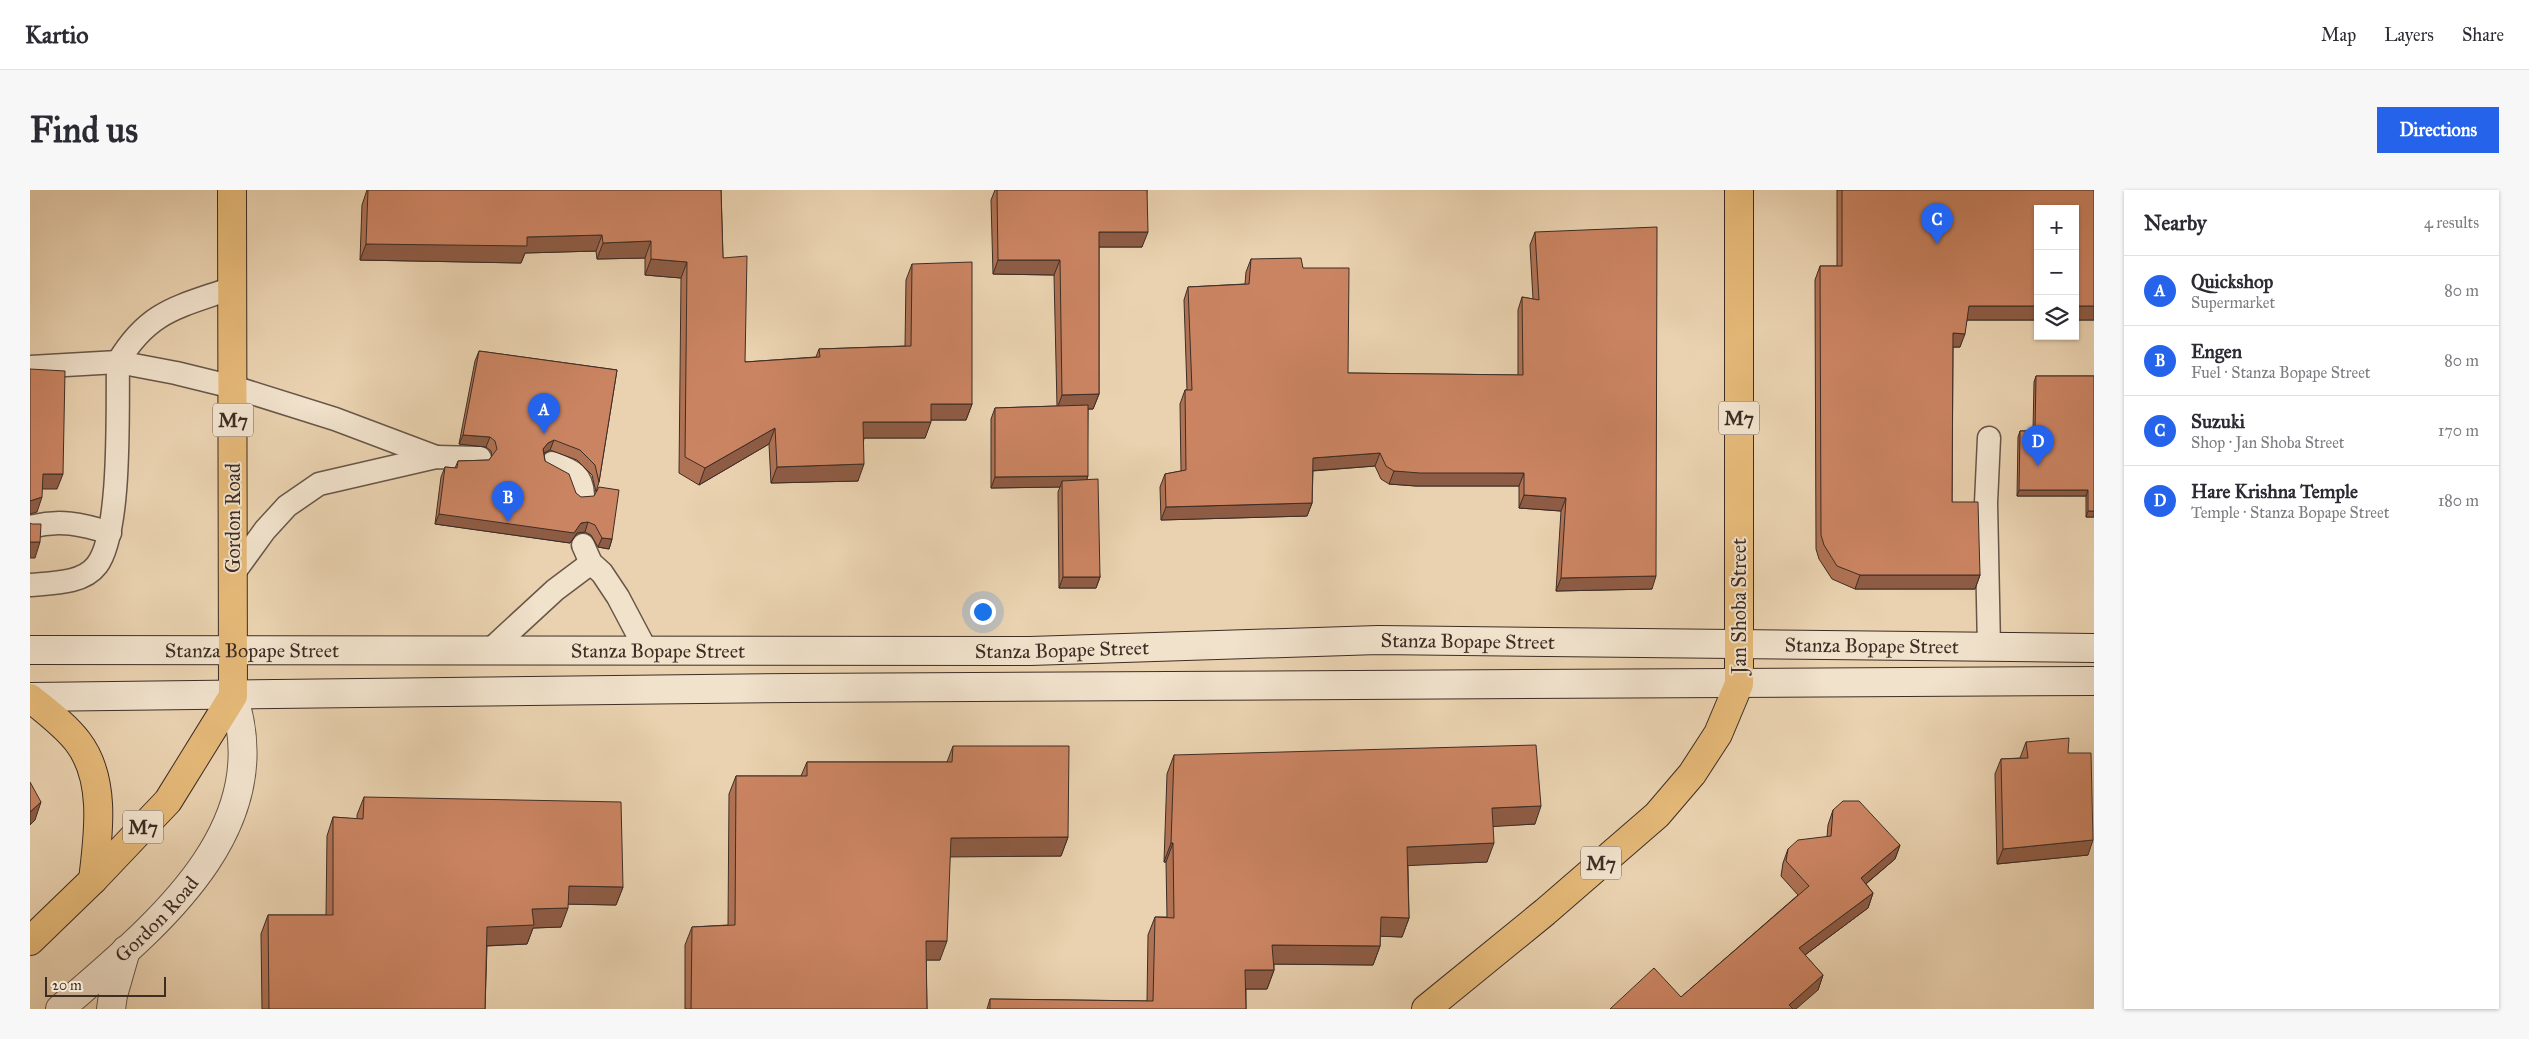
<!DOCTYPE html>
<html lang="en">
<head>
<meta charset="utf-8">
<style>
	body { margin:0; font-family:"IM FELL Great Primer",serif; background:#f7f7f7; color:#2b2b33 }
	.controls { position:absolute; right:15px; top:15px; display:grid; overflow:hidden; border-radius:0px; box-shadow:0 1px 4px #0004 }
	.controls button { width:45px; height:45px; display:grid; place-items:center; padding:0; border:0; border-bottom:1px solid #e1e1e2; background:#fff; color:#2b2b33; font:25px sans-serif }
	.scale { position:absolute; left:15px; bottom:12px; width:121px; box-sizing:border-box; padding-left:5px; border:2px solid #3d2d25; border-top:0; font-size:14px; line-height:18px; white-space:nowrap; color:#3d2d25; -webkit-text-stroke:4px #f1e2cc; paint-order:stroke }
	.you { position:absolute; left:952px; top:421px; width:18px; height:18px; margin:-12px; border:4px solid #fff; border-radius:50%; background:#1a73e8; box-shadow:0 0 0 8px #1a73e833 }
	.badge { display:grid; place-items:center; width:32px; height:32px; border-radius:50%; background:#2563eb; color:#fff; font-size:16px; font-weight:700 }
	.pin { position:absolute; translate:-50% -41px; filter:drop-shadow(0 1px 2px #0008) }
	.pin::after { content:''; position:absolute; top:26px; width:18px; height:15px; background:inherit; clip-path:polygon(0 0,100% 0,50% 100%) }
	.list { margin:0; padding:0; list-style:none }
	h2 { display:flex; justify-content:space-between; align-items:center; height:65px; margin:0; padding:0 20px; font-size:21px }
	h2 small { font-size:16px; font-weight:400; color:#7c7c81 }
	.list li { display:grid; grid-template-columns:32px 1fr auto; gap:15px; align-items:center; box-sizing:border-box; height:70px; padding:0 20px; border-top:1px solid #e1e1e2 }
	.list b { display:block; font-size:19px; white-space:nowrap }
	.list p { margin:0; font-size:16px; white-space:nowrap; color:#7c7c81 }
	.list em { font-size:16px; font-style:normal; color:#7c7c81 }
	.icon { flex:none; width:28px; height:28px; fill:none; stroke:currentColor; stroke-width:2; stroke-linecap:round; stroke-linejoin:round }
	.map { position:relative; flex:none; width:2064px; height:819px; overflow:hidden; border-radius:0px }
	header { display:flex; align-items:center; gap:30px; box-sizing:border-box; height:70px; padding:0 25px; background:#fff; border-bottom:1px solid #e1e1e2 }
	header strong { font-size:24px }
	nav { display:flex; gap:28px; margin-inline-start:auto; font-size:18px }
	.intro { display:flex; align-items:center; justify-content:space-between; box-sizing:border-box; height:120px; padding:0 30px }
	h1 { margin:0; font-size:35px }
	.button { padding:12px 22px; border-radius:0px; background:#2563eb; color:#fff; font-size:18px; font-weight:700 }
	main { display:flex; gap:30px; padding:0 30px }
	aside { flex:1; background:#fff; border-radius:0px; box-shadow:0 1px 4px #0004 }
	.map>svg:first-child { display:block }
</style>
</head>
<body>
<header>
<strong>Kartio</strong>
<nav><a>Map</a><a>Layers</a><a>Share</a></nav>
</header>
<div class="intro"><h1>Find us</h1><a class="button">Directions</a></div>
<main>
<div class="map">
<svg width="2064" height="819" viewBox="0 0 2064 819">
	<rect width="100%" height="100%" fill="#ead2b0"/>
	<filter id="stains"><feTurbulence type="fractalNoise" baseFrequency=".004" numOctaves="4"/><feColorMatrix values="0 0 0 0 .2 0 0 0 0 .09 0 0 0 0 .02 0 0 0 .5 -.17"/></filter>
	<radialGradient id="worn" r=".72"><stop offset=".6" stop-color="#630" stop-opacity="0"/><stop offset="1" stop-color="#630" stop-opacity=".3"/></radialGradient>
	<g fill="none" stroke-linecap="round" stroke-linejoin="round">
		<!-- service casing -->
		<g stroke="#685648" stroke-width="25">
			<g id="service">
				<polyline points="0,177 88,172 146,183 203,197 305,229 406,267"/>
				<path d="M522 273C540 280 552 283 553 305"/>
				<path d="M0 337C29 329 52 334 80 343"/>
				<polyline points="553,355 561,373 572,383 588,407 616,460"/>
				<polyline points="203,384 235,340 257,316 289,294 406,267 450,268"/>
				<path d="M0 395C21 393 53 394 67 375 92 342 87 216 88 172 119 120 149 117 202 98"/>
				<polyline points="1959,458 1956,313 1959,248"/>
				<polyline points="460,460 525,400 561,373"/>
			</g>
		</g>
		<!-- minor casing -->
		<g stroke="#685648" stroke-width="30">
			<g id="minor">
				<path id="s1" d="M30 819C121 739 249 642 203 506"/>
				<polyline points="81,819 83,805 96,760"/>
			</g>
		</g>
		<!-- secondary casing -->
		<g stroke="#3d2d25" stroke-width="30">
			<g id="secondary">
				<path id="s2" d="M0 460 1000 461 1348 450 2064 458"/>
				<polyline points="0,507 763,498 2064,491"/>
			</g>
		</g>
		<!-- primary casing -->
		<g stroke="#3d2d25" stroke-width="30">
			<g id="primary">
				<path d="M0 508C17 522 35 535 48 552 77 590 68 647 63 690"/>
				<polyline points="0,751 63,690 138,611 203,506 202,0"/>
				<polyline points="1396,819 1515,722 1627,625 1662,584 1688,544 1709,494 1709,0"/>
			</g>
		</g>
		<!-- service -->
		<use href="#service" stroke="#f1e2cc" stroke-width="22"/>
		<!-- minor -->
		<use href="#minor" stroke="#f1e2cc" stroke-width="28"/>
		<!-- secondary -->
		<use href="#secondary" stroke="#f1e2cc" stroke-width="28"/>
		<!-- primary -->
		<use href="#primary" stroke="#e5b978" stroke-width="28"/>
	</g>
	<!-- wall -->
	<g fill="#af7254" stroke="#3d2d25">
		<polygon points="337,0 691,0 693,68 715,172 786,167 789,159 875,156 876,90 882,74 942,214 936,230 901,230 895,248 834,248 828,291 741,293 739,254 669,295 649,283 651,88 615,85 615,68 567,69 566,61 495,63 491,73 330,70 332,15"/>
		<polygon points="965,0 1117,0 1112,57 1069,57 1069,204 1063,219 1058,219 1057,289 1070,387 1066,398 1029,398 1028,302 1030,297 961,298 961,229 965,218 1027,216 1024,85 963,84 961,10"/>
		<polygon points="1807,0 2064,0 2064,130 2045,130 2008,19 2008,130 1937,130 1930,157 1923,157 1922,312 1950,385 1945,399 1825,399 1802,389 1789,369 1786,359 1785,90 1790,76 1807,76"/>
		<polygon points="1505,42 1622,399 1526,401 1531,321 1489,318 1489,296 1386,296 1359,294 1351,289 1345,276 1283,281 1282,313 1277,326 1131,330 1130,297 1135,284 1151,281 1150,214 1155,200 1157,200 1154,110 1158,97 1215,94 1216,82 1221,69 1273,78 1318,183 1488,185 1488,120 1492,107 1503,109 1500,55"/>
		<polygon points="449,161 587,180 569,292 566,302 562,285 547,270 520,260 514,263 515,271 546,303 582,349 579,359 568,357 561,345 555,342 547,343 540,353 405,334 411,287 415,277 425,278 428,271 459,270 462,266 461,261 456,257 429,254 445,171"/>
		<polygon points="2006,186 2064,186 2064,327 2056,327 2056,306 1987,306 1988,247 1990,241 2003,241 2004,192"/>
		<polygon points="1996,552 2038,563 2058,665 1967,674 1965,584 1971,569 1990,568"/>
		<polygon points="923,556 1038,647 1031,666 920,666 910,770 896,770 897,819 655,819 655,755 662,737 698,735 699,604 706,586 771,586 777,572 917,572"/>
		<polygon points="1144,565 1505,634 1463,636 1457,672 1378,675 1379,728 1372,747 1350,746 1350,756 1343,775 1244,774 1244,780 1237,799 1216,799 1216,819 957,819 960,809 1117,811 1118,745 1125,727 1137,727 1136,672 1134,672 1137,584"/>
		<polygon points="334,607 593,697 586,715 538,714 531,737 503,738 497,754 457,756 455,819 232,819 231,744 238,725 296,725 297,646 303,627 327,629 327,625"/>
		<polygon points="1803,620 1870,655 1865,669 1836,694 1843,703 1838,718 1775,765 1793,785 1788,800 1651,807 1768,705 1751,686 1753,673 1758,659 1797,647 1798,635"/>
	</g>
	<!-- shaded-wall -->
	<g fill="#8e5c45" stroke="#3d2d25">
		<polygon points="1069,42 1118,42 1112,57 1063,57"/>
		<polygon points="572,45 566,61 495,63 491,73 330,70 336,54 497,47"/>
		<polygon points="621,51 615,68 567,69 573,53"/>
		<polygon points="621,69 657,72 651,88 615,85"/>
		<polygon points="968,70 1030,70 1024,85 963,84"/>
		<polygon points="1939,116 2008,116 2008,130 1934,130"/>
		<rect x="2045" y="116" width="19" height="14"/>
		<polygon points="1923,143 1935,144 1930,157 1918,157"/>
		<polygon points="1069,204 1063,219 1027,219 1032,205"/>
		<polygon points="901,214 942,214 936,230 895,230"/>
		<polygon points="833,232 901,232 895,248 828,248"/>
		<polygon points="745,238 739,254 669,295 675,278"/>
		<polygon points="433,245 460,247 456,257 429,254"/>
		<polygon points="524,250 520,260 514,263 513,259 518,253"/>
		<polygon points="1350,263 1345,276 1278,281 1283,268"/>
		<polygon points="834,274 828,291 741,293 747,277"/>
		<polygon points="1364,281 1494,283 1489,296 1386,296 1359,294"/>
		<polygon points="13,284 33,284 27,299 8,299"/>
		<polygon points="1058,286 1054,297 1032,291 1030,297 961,298 965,287"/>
		<polygon points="1989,300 2058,300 2056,306 1987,306"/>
		<polygon points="1494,305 1536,308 1531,321 1489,318"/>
		<polygon points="12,307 7,322 0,324 0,311"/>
		<polygon points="1282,313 1277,326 1131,330 1136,317"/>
		<polygon points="2058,321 2064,321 2064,327 2056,327"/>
		<polygon points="409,324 551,333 558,332 555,342 547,343 540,353 405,334"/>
		<polygon points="572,348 582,349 579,359 568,357"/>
		<polygon points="0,352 10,352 5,368 0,368"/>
		<polygon points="1830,385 1950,385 1945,399 1825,399"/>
		<polygon points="1626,386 1622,399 1526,401 1531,388"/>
		<polygon points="1033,387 1070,387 1066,398 1029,398"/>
		<polygon points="11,612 5,630 0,635 0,622"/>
		<polygon points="1511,616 1505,634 1456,637 1462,618"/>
		<polygon points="1038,647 1031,666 914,667 921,648"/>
		<polygon points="2063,650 2058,665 1967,674 1973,659"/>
		<polygon points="1141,653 1143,653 1136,672 1134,672"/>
		<polygon points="1464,653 1457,672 1370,676 1377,657"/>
		<polygon points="1870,655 1865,669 1826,702 1831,688"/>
		<polygon points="539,696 593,697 586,715 533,714"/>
		<polygon points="1843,703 1838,718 1764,773 1769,758"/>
		<polygon points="538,718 531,737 503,738 497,754 450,756 457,737 502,719"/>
		<polygon points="1351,727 1379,728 1372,747 1344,746"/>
		<polygon points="896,751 917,751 910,770 889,770"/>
		<polygon points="1242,755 1350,756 1343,775 1235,774"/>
		<polygon points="1215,780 1244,780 1237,799 1209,799"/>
		<polygon points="1793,785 1788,800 1766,819 1758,819 1759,815"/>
	</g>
	<!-- building -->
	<g fill="#cb8462" stroke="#3d2d25">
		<polygon points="338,0 691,0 693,68 717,66 715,172 790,167 789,159 881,156 882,74 942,72 942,214 901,214 901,232 833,232 834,274 747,277 745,238 675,278 655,267 657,72 621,69 621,51 573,53 572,45 497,47 497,56 336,54"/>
		<polygon points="967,0 1117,0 1118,42 1069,42 1069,204 1032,205 1030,70 968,70"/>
		<polygon points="1812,0 2064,0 2064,116 2045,116 2045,19 2008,19 2008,116 1939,116 1935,144 1923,143 1922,312 1948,312 1950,385 1830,385 1807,376 1794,355 1791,345 1790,76 1812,76"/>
		<polygon points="1627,37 1626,386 1531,388 1536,308 1494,305 1494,283 1390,283 1364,281 1356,276 1350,263 1283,268 1282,313 1136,317 1135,284 1156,280 1155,200 1162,200 1158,97 1219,94 1221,69 1271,68 1273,78 1319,78 1318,183 1493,185 1492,107 1509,110 1505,42"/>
		<polygon points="449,161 587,180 569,292 565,275 550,260 524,250 518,253 513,259 515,271 539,284 546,303 551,307 564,306 569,297 589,300 582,349 572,348 565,335 558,332 551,333 544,343 409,324 415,277 427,278 428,271 459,270 467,259 465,251 460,247 433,245"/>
		<polygon points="0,179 35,181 33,284 13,284 12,307 0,311"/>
		<polygon points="2006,186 2064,186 2064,321 2058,321 2058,300 1989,300 1990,241 2005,241"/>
		<polygon points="1058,215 1058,286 965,287 965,218"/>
		<polygon points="1068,289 1070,387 1033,387 1032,291"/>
		<polygon points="0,333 2,334 11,334 10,352 0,352"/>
		<polygon points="2039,548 2038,563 2061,563 2063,650 1973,659 1971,569 1998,568 1996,552"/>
		<polygon points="1506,555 1511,616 1462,618 1464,653 1377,657 1379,728 1351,727 1350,756 1242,755 1244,780 1215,780 1216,819 960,819 960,809 1123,811 1125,727 1144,728 1143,653 1141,653 1144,565"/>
		<polygon points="923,556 1039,556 1038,647 921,648 917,751 896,751 897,819 661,819 662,737 705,735 706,586 777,586 777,572 922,572"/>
		<polygon points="0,592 11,612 0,622"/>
		<polygon points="334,607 591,612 593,697 539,696 538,718 502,719 504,735 457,737 455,819 239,819 238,725 303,725 303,627 333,629"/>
		<polygon points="1813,611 1829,611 1870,655 1831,688 1843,703 1769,758 1793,785 1759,815 1763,819 1580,819 1624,778 1651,807 1779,696 1756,671 1758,659 1768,650 1801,646 1803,620"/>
	</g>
	<g text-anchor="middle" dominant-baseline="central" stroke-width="4" stroke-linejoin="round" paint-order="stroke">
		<!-- shield labels -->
		<g fill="#f1e2cc" stroke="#736357" stroke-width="1">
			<rect x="1689" y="211.5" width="40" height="33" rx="4"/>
			<rect x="183" y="213.5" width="40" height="33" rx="4"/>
			<rect x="93" y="620.5" width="40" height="33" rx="4"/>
			<rect x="1551" y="656.5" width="40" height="33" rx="4"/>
		</g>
		<g font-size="19" font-weight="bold" fill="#3d2d25">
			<text x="1709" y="228">M7</text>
			<text x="203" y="230">M7</text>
			<text x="113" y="637">M7</text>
			<text x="1571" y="673">M7</text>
		</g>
		<!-- street labels -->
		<g font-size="20" fill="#3d2d25" stroke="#f1e2cc">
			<text transform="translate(203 328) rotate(-90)">Gordon Road</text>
			<text transform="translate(1709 416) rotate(-90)">Jan Shoba Street</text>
			<text stroke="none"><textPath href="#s2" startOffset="1438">Stanza Bopape Street</textPath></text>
			<text stroke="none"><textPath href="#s2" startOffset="1842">Stanza Bopape Street</textPath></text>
			<text stroke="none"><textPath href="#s2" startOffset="222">Stanza Bopape Street</textPath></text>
			<text stroke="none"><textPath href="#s2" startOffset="628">Stanza Bopape Street</textPath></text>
			<text stroke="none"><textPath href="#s2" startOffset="1032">Stanza Bopape Street</textPath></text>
			<text stroke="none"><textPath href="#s1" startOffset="132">Gordon Road</textPath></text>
		</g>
	</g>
	<rect width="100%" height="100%" filter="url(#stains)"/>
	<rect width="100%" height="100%" fill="url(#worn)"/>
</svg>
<div class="controls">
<button>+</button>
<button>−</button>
<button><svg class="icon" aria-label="layers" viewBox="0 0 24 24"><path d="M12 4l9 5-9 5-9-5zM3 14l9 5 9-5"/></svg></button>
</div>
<div class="scale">20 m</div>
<div class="you"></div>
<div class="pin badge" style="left:514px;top:244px">A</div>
<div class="pin badge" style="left:478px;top:332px">B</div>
<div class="pin badge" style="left:1907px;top:54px">C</div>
<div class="pin badge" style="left:2008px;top:276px">D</div>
</div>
<aside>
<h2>Nearby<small>4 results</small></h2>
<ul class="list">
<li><span class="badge">A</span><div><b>Quickshop</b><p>Supermarket</p></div><em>80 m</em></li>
<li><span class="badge">B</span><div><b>Engen</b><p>Fuel · Stanza Bopape Street</p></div><em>80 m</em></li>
<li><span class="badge">C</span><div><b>Suzuki</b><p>Shop · Jan Shoba Street</p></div><em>170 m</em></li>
<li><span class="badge">D</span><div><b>Hare Krishna Temple</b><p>Temple · Stanza Bopape Street</p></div><em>180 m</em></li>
</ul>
</aside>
</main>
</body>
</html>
